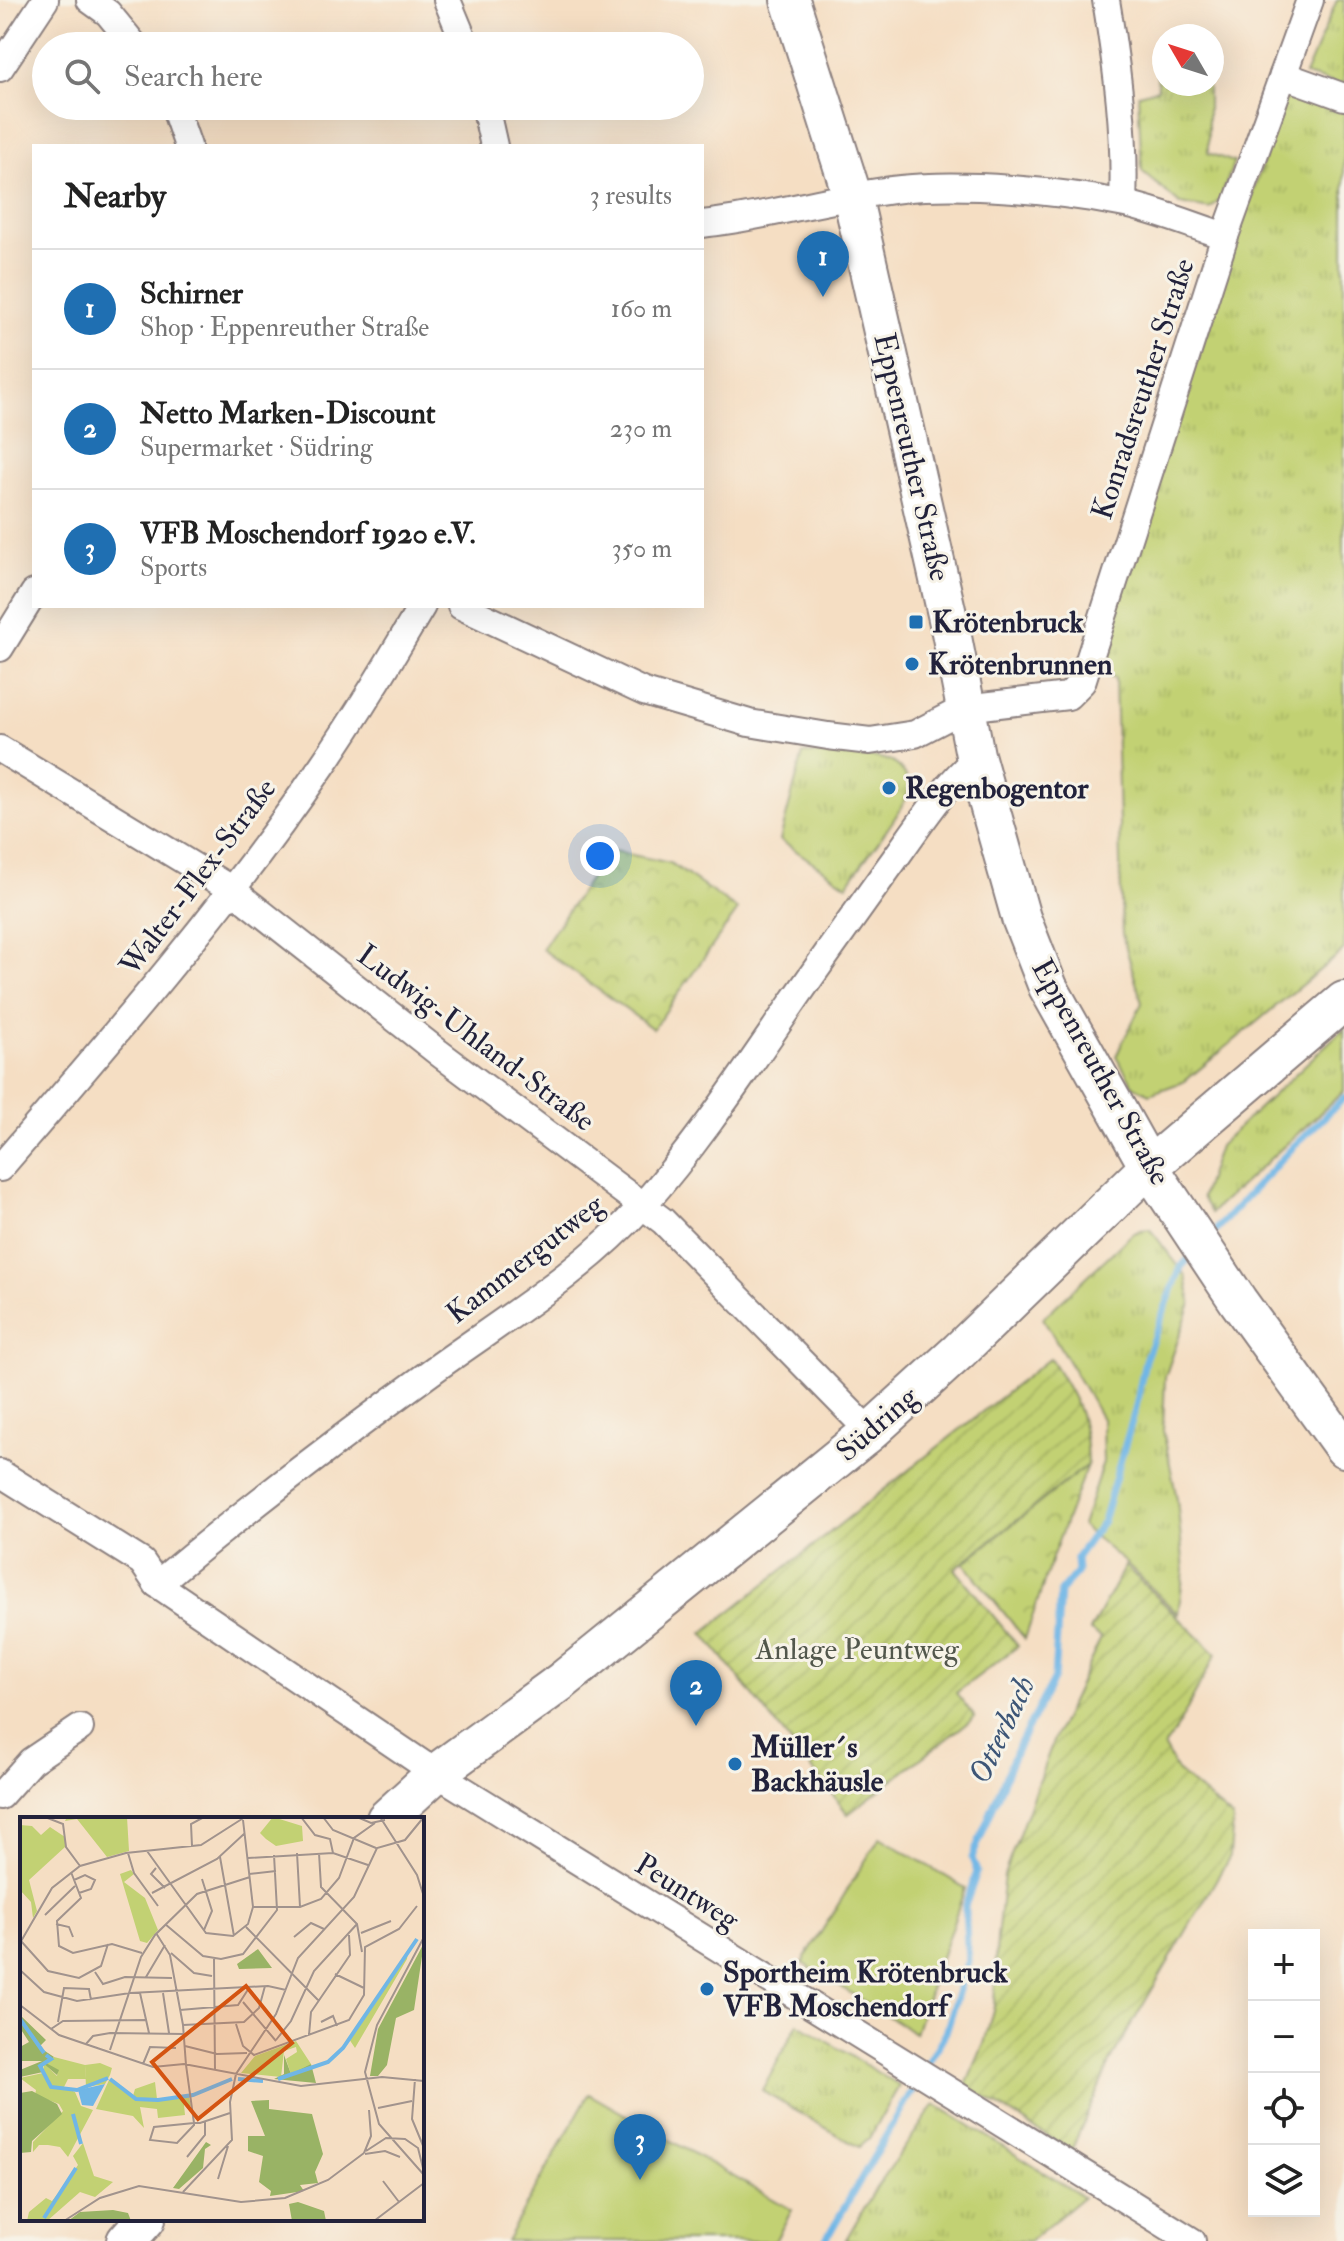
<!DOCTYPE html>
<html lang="en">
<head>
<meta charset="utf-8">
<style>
	body { margin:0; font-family:"IM FELL Double Pica",serif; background:#f6f6f6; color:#222 }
	.controls { position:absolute; right:24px; bottom:24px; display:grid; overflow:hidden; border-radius:0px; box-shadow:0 8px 32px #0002 }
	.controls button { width:72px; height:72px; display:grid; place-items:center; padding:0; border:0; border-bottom:2px solid #e0e0e0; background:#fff; color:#222; font:40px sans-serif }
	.compass { position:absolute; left:1152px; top:24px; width:72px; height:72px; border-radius:50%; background:#fff; box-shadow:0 8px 32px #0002; rotate:309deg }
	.you { position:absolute; left:600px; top:856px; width:28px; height:28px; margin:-20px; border:6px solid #fff; border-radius:50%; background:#1a73e8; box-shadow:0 0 0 12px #1a73e833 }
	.badge { display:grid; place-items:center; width:52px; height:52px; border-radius:50%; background:#1f6fb2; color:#fff; font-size:26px; font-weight:700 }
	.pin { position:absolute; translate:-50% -66px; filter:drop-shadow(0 2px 4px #0008) }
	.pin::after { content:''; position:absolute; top:42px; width:28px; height:24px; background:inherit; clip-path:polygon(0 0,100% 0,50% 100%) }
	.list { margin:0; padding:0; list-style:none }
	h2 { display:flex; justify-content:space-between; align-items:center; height:104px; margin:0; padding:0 32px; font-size:34px }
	h2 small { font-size:26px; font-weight:400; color:#767676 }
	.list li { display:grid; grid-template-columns:52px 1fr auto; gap:24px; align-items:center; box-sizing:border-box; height:120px; padding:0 32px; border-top:2px solid #e0e0e0 }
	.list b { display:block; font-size:30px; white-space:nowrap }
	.list p { margin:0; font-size:26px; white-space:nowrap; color:#767676 }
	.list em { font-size:26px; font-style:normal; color:#767676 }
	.icon { flex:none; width:44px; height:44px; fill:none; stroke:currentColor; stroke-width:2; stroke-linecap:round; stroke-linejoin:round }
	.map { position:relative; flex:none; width:1344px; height:2241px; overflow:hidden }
	.search { position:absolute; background:#fff; box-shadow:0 8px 32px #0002; left:32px; top:32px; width:672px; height:88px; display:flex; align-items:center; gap:20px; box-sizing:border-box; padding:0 28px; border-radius:44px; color:#767676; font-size:30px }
	.panel { position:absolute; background:#fff; box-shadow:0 8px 32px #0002; left:32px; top:144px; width:672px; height:464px; border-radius:0px }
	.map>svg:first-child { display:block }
</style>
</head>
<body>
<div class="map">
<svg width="1344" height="2241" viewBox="0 0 1344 2241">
	<defs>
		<pattern id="grass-tufts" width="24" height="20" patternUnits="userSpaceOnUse" patternTransform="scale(2)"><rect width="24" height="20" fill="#c2d173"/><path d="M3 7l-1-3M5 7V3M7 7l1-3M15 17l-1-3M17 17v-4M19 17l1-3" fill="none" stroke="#a6b364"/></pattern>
		<pattern id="park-crowns" width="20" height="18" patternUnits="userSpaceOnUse" patternTransform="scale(2)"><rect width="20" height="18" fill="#c2d173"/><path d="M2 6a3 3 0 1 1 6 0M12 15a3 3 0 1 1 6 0" fill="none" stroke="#a6b364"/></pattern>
		<pattern id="garden-furrows" width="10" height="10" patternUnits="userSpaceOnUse" patternTransform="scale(2)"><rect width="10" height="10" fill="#c2d173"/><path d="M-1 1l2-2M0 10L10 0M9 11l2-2" fill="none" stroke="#a6b364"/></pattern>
	</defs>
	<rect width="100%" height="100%" fill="#f7f3e8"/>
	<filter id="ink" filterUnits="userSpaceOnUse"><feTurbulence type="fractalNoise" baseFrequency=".0125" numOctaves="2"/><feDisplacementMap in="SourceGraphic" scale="16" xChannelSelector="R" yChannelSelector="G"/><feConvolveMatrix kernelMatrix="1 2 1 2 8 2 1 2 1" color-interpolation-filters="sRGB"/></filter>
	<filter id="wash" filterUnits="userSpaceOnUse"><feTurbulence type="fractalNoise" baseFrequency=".006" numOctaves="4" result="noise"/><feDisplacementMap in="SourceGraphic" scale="32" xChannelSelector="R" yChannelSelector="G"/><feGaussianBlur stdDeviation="1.8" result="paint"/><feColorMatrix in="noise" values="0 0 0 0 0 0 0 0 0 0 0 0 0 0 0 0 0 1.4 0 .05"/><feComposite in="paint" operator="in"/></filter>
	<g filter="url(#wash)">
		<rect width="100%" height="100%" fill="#f5dec3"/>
		<!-- grass -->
		<g fill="url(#grass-tufts)" stroke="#727a57" stroke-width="2">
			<polygon points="1337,0 1344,0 1344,86 1305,75"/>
			<polygon points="1164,73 1164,84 1208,84 1208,153 1234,162 1220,200 1210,209 1180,204 1142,171 1138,94 1158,89 1157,75"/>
			<polygon points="1287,91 1344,108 1344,950 1185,1081 1150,1094 1134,1086 1116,1056 1142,1003 1122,934 1115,678 1092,669"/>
			<path d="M803 754C827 754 862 753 884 759 896 762 907 772 909 785 911 805 859 865 847 885L780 840Z"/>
			<polygon points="1344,1028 1344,1091 1211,1213 1202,1197 1219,1146"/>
			<polygon points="1150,1229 1186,1276 1191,1303 1165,1377 1163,1430 1177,1499 1184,1571 1178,1614 1129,1566 1082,1526 1103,1462 1102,1419 1043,1318 1132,1234 1141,1230"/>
			<polygon points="798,2023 899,2086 870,2137 859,2147 762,2091"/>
			<polygon points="935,2104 1083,2197 1030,2241 845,2241 874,2191"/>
		</g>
		<!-- park -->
		<g fill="url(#park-crowns)" stroke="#727a57" stroke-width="2">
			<polygon points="609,850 670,863 738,910 653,1029 542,949"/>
			<polygon points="1087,1465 1053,1555 1025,1639 964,1563"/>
		</g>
		<!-- garden -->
		<g fill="url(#garden-furrows)" stroke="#727a57" stroke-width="2">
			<path d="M1050 1358C1076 1399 1086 1416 1087 1465L955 1569 1018 1646 956 1693 975 1717 848 1814 703 1633Z"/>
			<polygon points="1125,1566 1216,1654 1175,1732 1164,1747 1177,1771 1233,1819 1230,1856 1111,2060 1071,2151 966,2085 984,2044 994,2006 997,1938 1004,1875 1054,1739 1101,1638 1090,1631"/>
		</g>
		<!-- pitch -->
		<g fill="#c2d173" stroke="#727a57" stroke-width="2">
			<polygon points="880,1837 965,1888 915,2033 802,1963"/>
			<polygon points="589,2094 792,2210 775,2241 506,2241"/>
		</g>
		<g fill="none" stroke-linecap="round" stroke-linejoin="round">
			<!-- stream -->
			<g stroke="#70b6e6" stroke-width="7">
				<polyline points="1208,1238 1295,1145 1344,1098"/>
				<polyline points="825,2241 946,2032 968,1961 965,1906 977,1872 972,1858 1016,1751 1054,1678 1060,1592 1077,1572 1076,1558 1103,1521 1136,1407 1145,1360 1181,1267 1194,1253"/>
			</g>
		</g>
	</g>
	<g filter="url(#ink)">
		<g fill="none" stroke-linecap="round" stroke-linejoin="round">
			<!-- street casing -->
			<g stroke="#8c807f" stroke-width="30">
				<g id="street">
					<polyline points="90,0 108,13 135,46"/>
					<polyline points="447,0 466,46"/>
					<path d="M1106 0C1117 68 1126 134 1123 203"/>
					<polyline points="0,68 45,0"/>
					<polyline points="1283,75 1344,97"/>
					<polyline points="174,106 188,146"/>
					<polyline points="485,106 494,146"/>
					<path d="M702 224C769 217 833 196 901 189 963 182 1059 191 1120 203 1156 210 1191 225 1225 236"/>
					<polyline points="461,606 644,692 749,723 828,736 870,741 915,734 965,708 1068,696 1082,682 1225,236 1310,0"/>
					<polyline points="0,648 34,593"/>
					<polyline points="0,749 231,889 439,1053 663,1221 870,1432"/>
					<path d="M0 1168C112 1038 225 908 322 766 358 714 390 660 422 606"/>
					<polyline points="0,1473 142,1562 157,1584 436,1773 1192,2241"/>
					<path d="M157 1584C247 1509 340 1438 435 1369 506 1318 584 1271 643 1205 698 1143 744 1073 791 1005 823 959 856 913 889 867 907 843 953 772 977 760"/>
					<polyline points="0,1796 31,1761 80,1728"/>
				</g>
			</g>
			<!-- secondary casing -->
			<g stroke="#8c807f" stroke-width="42">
				<g id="secondary">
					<polyline points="790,0 852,195 951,632 975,755 1021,918 1048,987 1149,1167 1238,1301 1344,1448"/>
					<polyline points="386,1819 436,1773 562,1681 870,1432 959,1351 1149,1167 1344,1001"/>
					<polyline points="126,2241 146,2219"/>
				</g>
			</g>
			<!-- street -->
			<use href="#street" stroke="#fff" stroke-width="26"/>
			<!-- secondary -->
			<use href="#secondary" stroke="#fff" stroke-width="38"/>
		</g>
	</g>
	<!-- markers -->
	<g fill="#1f6fb2" stroke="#f7f3e8" stroke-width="3">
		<rect x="908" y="614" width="16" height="16" rx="4"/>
		<circle cx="912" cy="664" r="8"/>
		<circle cx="889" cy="788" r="8"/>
		<circle cx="735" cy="1764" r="8"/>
		<circle cx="707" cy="1989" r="8"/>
	</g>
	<g text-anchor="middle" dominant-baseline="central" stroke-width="6" stroke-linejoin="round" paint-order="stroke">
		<!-- street labels -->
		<g font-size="30" fill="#22223b" stroke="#f7f3e8">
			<text transform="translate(1143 389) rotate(-72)">Konradsreuther Straße</text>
			<text transform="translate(912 457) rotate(77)">Eppenreuther Straße</text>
			<text transform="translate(198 877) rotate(-53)">Walter-Flex-Straße</text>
			<text transform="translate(476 1038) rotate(37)">Ludwig-Uhland-Straße</text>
			<text transform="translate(1101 1072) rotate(61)">Eppenreuther Straße</text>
			<text transform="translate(525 1259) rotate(-38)">Kammergutweg</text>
			<text transform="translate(877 1424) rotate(-41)">Südring</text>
			<text transform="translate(687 1892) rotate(32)">Peuntweg</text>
		</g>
		<!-- poi labels -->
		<g font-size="30" font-weight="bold" fill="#22223b" stroke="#f7f3e8" text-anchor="start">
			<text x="932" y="622">Krötenbruck</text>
			<text x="928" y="664">Krötenbrunnen</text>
			<text x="905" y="788">Regenbogentor</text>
			<text x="751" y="1747">Müller´s<tspan x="751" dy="34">Backhäusle</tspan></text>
			<text x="723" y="1972">Sportheim Krötenbruck<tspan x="723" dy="34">VFB Moschendorf</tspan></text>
		</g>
		<!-- park labels -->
		<g font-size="30" fill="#52574c" stroke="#f7f3e8">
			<text x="857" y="1649">Anlage Peuntweg</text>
		</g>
		<!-- water labels -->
		<g font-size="32" font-style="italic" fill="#3d5677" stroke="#f7f3e8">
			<text transform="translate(1002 1730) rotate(-65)">Otterbach</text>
		</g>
	</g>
	<!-- overview -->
	<g transform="translate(20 1817)">
		<rect width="404" height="404" fill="#f5dec3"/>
		<path d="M0 8 12 9 21 18 30 10 45 20V30L9 63 17 94 13 101 11 85 0 73ZM111 53 114 57 104 65 125 81 138 113 127 126 120 124 100 57ZM388 135 387 142 335 231 329 222ZM276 224 291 247 280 256 271 257 266 242 277 235 276 230 264 234 261 260 221 256 235 239ZM34 240 65 248 66 262H48L44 270 55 275 61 289 73 293 48 340 40 330 28 328H19L13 335V325L43 294 39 287 15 278 16 273 0 261 23 256 24 246 37 259 38 253 26 247ZM89 263 113 279 115 272 135 265 137 282H116L138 284 169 280 171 289 164 288 165 298 138 301 137 292 120 290 124 311 113 299 76 292ZM63 326 74 359 93 365 75 380 60 375 27 404H7L9 395 26 381 32 384 43 370 58 348 53 339Z" fill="#c2d173"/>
		<path d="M404 126 394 193 376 201 367 248 358 259H350L358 212ZM238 132 252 151 219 152 217 147ZM0 198 26 223 19 230 34 240 26 246 39 253 37 258 23 246V255L0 260V253L22 244H0V230L9 225 0 211ZM264 238 271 257 291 247 296 266 254 262 264 257ZM12 274 37 287 42 297 12 324 11 335 0 336V276ZM249 283V292L292 297 303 337 295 355 298 366 280 368 284 374 250 379 251 374 239 365 243 339 228 334V319H245L231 284ZM186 325 191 328 185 332 183 351 159 372 153 371ZM278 385 304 394 306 404H272L269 387ZM93 393 108 396 111 404H48L60 395Z" fill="#99b365"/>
		<path d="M47 0H107L109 34 87 40 57 2 45 4ZM253 0 282 9 283 24 256 29 246 22 240 16Z" fill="#c2d173"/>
		<path d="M80 246 92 251 90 258 85 267 66 270 65 248Z" fill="#c2d173"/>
		<path d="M85 267 73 289 62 288 58 273Z" fill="#70b6e6"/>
		<path fill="none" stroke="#70b6e6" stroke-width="4" d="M0 202 24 236M26 238 31 242 20 249 31 270 57 273 88 261M90 262 116 282 138 283 173 278 212 262M218 262 243 264M258 262 308 245 323 231 397 122M53 297 61 327M24 401 56 351"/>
		<path fill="none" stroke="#a1938d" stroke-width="2" d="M25 0 43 7 46 30 60 49M281 0 295 18 310 22 313 36M303 0 313 13 356 31M337 0 351 6 365 3M360 0 397 58 404 80M172 29 171 7 184 0M127 34 186 116 213 119 228 107 233 90 223 3M108 36 114 56 138 89M277 36 280 90M299 36 301 70 337 107 342 135M200 40 214 119M228 41 313 36 348 48M136 51 131 57 145 71M51 55 61 81 37 104 39 129 53 136 92 127 122 136M229 57 256 54M182 62 192 94 184 113M54 63 65 58 75 63 71 72 59 76M132 76 197 42 225 16M233 90H280L301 82 319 61 334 21 355 6M25 98 55 69M36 107 49 110 53 120M145 107 183 139 201 142 223 137 257 93 254 38M226 110 298 183M136 116 150 138 163 208 166 248 174 306V308L157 326 130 323 134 310 174 306H180L210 296M341 116 371 104M274 120 291 106 304 112M404 120 357 208 345 255 359 307 404 358M1 124 28 154 59 161 81 149 88 127M0 126 32 71 60 49 106 36 181 28 225 0M151 136 174 156 192 159M194 142 195 254M0 153 24 175 57 184 110 176 248 169 266 173M75 155 83 167 105 160 152 161M315 157 344 171M126 160 145 128M120 176 129 216M143 176 149 216M223 185 256 224M0 188 39 218 133 250 164 247 281 269 362 260 404 264M160 193 218 188 229 171M38 205 44 171 69 172 71 183M301 205 313 199 317 209M216 207 223 229 234 238 329 203 344 178 345 130 379 112 397 89M163 208 224 205 239 191 245 169M31 212 43 204 127 203M289 218 291 195 330 138 329 118M256 223 271 204 294 154 337 107M66 227 73 219 90 216 164 217M165 229 197 237 227 236M90 233 121 140 135 118 177 77 230 60M123 247 130 230 156 231M395 262 392 302 404 331M358 291 392 284M346 334 366 321 385 322 398 331 404 355M344 336 351 319 349 293M345 337 365 334 380 340M167 340 185 318V304M198 362 208 329M363 364 379 385M163 375 212 323 210 285 216 257 256 197 278 141 334 80 357 31 385 23 403 1M44 404 80 381 119 369 221 385 265 381 308 363 344 336M354 404 404 366"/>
		<path fill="#d45411" fill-opacity="0.15" stroke="#d45411" stroke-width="4" d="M226 169 272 226 178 302 132 245Z"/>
		<rect width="404" height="404" fill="none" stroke="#22223b" stroke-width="4"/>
	</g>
</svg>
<div class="controls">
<button>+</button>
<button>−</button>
<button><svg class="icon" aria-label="locate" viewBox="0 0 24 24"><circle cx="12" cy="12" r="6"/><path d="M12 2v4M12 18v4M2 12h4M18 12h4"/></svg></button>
<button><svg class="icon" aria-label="layers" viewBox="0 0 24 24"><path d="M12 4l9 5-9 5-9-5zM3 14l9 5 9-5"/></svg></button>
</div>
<svg class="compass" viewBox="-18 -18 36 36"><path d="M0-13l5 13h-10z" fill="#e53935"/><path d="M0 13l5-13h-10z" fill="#767676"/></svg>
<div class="you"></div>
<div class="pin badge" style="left:823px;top:297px">1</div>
<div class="pin badge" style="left:696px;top:1726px">2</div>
<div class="pin badge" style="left:640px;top:2180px">3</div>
<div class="search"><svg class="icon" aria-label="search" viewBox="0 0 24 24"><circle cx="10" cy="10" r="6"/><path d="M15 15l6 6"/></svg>Search here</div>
<section class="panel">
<h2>Nearby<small>3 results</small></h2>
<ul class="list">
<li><span class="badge">1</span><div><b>Schirner</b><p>Shop · Eppenreuther Straße</p></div><em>160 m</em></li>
<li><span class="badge">2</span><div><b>Netto Marken-Discount</b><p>Supermarket · Südring</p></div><em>230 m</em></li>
<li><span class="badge">3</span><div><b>VFB Moschendorf 1920 e.V.</b><p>Sports</p></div><em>350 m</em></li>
</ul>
</section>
</div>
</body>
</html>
